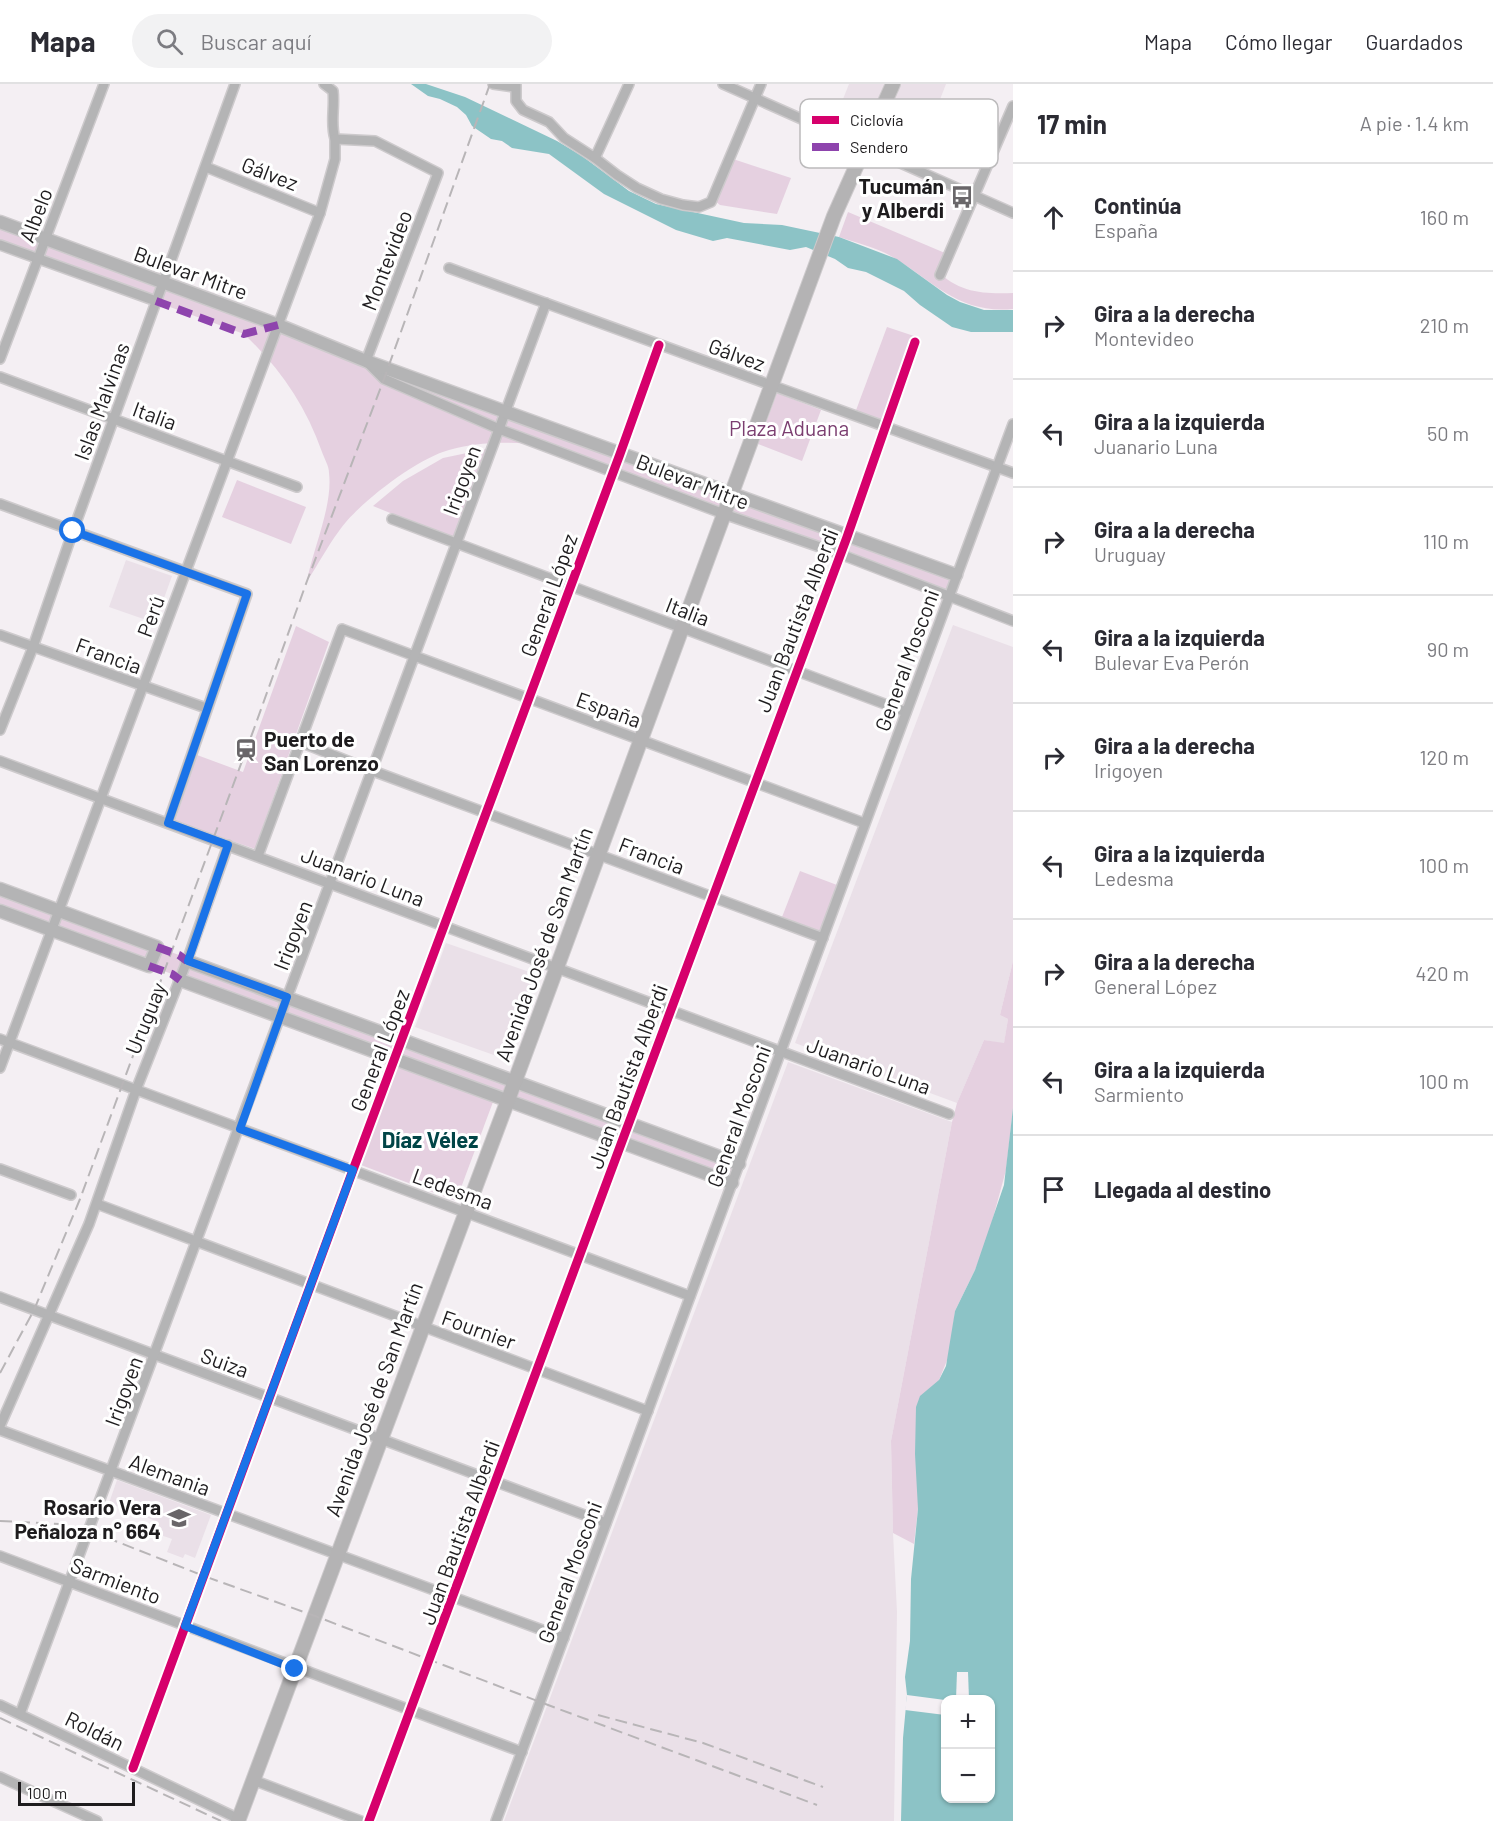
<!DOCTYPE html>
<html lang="es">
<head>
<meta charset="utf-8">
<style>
	body { margin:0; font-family:Barlow,sans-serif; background:#f2f2f3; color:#2b2b33 }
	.controls { position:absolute; right:18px; bottom:18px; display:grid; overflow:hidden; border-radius:12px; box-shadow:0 2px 4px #0004 }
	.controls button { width:54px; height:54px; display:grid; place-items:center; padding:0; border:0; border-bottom:2px solid #e1e1e2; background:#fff; color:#2b2b33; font:30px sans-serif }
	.scale { position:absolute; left:18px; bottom:15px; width:117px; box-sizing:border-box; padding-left:6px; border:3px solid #1e1c1e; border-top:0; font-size:16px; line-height:21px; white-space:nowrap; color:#1e1c1e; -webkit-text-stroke:4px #fff; paint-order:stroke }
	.stop { position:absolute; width:18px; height:18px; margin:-14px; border:4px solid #1a73e8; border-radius:50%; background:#fff }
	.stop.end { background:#1a73e8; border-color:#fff; box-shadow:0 2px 6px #0008 }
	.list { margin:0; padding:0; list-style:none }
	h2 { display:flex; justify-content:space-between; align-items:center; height:78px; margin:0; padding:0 24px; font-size:26px }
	h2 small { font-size:20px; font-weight:400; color:#7c7c81 }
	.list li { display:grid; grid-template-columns:39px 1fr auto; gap:18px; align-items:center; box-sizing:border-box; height:108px; padding:0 24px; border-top:2px solid #e1e1e2 }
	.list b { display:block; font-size:22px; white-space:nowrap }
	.list p { margin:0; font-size:20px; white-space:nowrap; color:#7c7c81 }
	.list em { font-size:20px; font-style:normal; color:#7c7c81 }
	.icon { flex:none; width:33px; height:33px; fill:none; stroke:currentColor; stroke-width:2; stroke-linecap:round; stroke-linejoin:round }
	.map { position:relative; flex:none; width:1013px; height:1737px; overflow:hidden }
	header { display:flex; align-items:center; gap:36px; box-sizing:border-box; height:84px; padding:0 30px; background:#fff; border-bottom:2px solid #e1e1e2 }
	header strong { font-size:28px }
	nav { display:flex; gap:33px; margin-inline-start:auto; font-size:21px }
	.search { width:420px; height:54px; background:#f2f2f3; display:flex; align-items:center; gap:15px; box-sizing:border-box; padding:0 21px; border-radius:33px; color:#7c7c81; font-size:22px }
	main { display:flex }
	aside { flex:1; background:#fff }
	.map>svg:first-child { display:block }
</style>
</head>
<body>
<header>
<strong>Mapa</strong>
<div class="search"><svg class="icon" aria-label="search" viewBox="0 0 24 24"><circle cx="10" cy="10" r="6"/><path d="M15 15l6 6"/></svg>Buscar aquí</div>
<nav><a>Mapa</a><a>Cómo llegar</a><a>Guardados</a></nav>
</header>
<main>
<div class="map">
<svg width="1013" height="1737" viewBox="0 0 1013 1737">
	<rect width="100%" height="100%" fill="#f4eff3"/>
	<!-- built -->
	<g fill="#eae0e8">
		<polygon points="849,0 946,0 913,85 830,48"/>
		<polygon points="126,476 172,492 155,539 109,523"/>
		<polygon points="953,541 1013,563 1013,877 1000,931 1008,935 1004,960 984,956 957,1019 795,959"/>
		<polygon points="446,859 535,890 505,975 415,943"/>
		<polygon points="788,978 952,1038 891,1357 893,1449 897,1528 894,1737 504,1737"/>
		<polygon points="117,1396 211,1431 195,1474 185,1470 183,1474 167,1468 172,1455 152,1448 156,1437 109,1419"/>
	</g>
	<!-- green -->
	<g fill="#e5d0e0">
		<polygon points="733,75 791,94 777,130 720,121 715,117"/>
		<path d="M848 128 945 169 937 186C958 209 984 210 1013 209V225C961 230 936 200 896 175 879 164 857 159 839 153Z"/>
		<path d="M0 138 956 491 948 513 545 362C513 357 480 357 449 366 418 374 357 420 339 447 327 463 318 481 307 497 313 464 333 422 329 389 329 382 324 374 322 368 306 322 279 283 244 250L0 161Z"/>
		<polygon points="887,243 914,252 883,338 855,329"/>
		<polygon points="777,309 821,326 802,377 758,360"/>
		<polygon points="486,365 454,455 373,422 403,397 443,374"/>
		<polygon points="237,396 306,423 291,460 222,433"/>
		<polygon points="296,542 329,558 255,765 175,737 197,671 243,688"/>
		<polygon points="800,787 837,801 820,847 782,833"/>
		<polygon points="0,805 179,871 187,877 739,1080 732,1099 180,896 172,890 0,827"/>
		<polygon points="1013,877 1013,1024 1006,1086 987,1156 975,1186 955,1227 950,1269 939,1296 918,1425 914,1460 893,1449 891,1357 952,1038 957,1019 984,956 1004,959 1008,935 1000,931"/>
		<polygon points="398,983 493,1018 456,1117 361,1081"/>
	</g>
	<!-- water -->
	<g fill="#8cc3c6" fill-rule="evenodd">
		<polygon points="411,0 426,0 465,13 557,57 582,72 629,107 656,120 744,139 782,141 839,153 897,175 947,211 960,218 984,226 1013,226 1013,248 971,248 952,243 920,221 904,207 866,188 848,184 835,175 806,163 790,166 727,154 713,157 676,146 604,110 549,70 512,64 502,57 491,55 472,42 466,31 457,23 440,15 428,12"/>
		<path d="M1013 1024V1737H901L903 1654 907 1611 905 1593 910 1557 911 1495 918 1425 915 1370 916 1323 920 1312 939 1296 946 1282 955 1227 975 1186 1004 1101ZM946 1616H990V1714H946Z"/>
	</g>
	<!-- pier -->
	<g fill="#f4eff3">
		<polygon points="957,1588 968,1588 969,1615 956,1615"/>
		<polygon points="907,1611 945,1616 945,1631 905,1626"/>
	</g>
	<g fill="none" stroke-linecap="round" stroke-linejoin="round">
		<!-- minor casing -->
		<g stroke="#cdcacc" stroke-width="12">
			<g id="minor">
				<path d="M324 0 333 7C335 24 330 39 335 55L375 57 438 89 366 277 384 295 499 345 724 430 840 470 1013 537"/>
				<polyline points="493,0 514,3"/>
				<polyline points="516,0 516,17 523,26 549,38 564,54 595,74 617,91 637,104 661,115 683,121 699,123 711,118 761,0"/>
				<polyline points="723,0 1013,129"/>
				<polyline points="595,74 629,0"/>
				<polyline points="206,83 320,129"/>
				<polyline points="0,161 156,217"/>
				<polyline points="449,184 1013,389"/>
				<polyline points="940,191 1013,22"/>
				<polyline points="0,275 104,0"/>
				<polyline points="0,293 297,403"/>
				<polyline points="0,420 247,510 168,739"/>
				<polyline points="392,435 906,628"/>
				<polyline points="0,551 206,624"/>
				<polyline points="0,646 33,563 73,447 235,0"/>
				<polyline points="300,658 373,687 823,854"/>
				<polyline points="0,677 949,1030"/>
				<polyline points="258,772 342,545 864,739"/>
				<polyline points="0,955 690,1212"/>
				<polyline points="0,984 320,129 335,75 335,55"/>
				<polyline points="0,1085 71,1111"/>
				<polyline points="97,1120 648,1327"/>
				<polyline points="0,1213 606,1439"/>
				<polyline points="0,1342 89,1140 136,1006 187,877 228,761"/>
				<polyline points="0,1346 564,1554"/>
				<polyline points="0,1472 522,1668"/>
				<polyline points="0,1621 239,1735"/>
				<path d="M20 1630C198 1161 371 690 546 219"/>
				<polyline points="133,1684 353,1086 620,370 659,261"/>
				<polyline points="0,1693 97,1737"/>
				<polyline points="253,1696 361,1737"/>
				<polyline points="369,1737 847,453 915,258"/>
				<polyline points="496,1737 1013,340"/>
			</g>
		</g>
		<!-- tertiary casing -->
		<g stroke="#cdcacc" stroke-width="15">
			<g id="tertiary">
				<polyline points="0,138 278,241 366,277 506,328 956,491"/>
				<polyline points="0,805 157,863 149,882 0,827"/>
				<polyline points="187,877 739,1080"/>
				<polyline points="180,896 732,1099"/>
			</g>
		</g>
		<!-- secondary casing -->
		<g stroke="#cdcacc" stroke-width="16">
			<polyline id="secondary" points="238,1737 508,1016 834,132 893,0"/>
		</g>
		<!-- minor -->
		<use href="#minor" stroke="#b4b4b5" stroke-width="9"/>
		<!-- tertiary -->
		<use href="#tertiary" stroke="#b4b4b5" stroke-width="12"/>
		<!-- secondary -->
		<use href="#secondary" stroke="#b4b3b4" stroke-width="14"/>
		<!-- rail -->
		<g stroke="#b8b5b7" stroke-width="2" stroke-dasharray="12 6" stroke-linecap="butt">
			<polyline points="0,1289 34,1226 80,1115 255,642 307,497 384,295 490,0"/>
			<polyline points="0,1437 59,1440 90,1447 204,1492 315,1532 540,1618 817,1721"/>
			<polyline points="598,1631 703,1659 823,1703"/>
			<polyline points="0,1634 221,1737"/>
		</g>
		<!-- quiet -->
		<g stroke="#8e44ad" stroke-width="8" stroke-dasharray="15 8" stroke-linecap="butt">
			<polyline points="156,217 244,250 278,241"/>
			<polyline points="157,863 179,871 187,877"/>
			<polyline points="149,882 172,890 180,896"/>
		</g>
		<!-- cycleway casing -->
		<g stroke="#fff" stroke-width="13">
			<g id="cycleway">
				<polyline points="133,1684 353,1086 620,370 659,261"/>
				<polyline points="369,1737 847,453 915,258"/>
			</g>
		</g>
		<!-- cycleway -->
		<use href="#cycleway" stroke="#d6006c" stroke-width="9"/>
	</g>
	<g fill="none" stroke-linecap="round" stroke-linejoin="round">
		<!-- route -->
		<polyline stroke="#1a73e8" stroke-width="8" points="73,447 247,510 168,739 228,761 188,877 287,913 240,1045 353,1086 185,1542 295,1585"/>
	</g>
	<!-- icons -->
	<defs>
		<g id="bus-bare" transform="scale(1.8)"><path d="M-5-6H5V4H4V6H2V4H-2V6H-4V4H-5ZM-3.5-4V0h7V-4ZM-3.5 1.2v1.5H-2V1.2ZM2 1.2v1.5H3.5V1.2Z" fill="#696669" stroke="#fff" stroke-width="2.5" paint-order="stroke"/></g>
		<g id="station-bare" transform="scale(1.8)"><path d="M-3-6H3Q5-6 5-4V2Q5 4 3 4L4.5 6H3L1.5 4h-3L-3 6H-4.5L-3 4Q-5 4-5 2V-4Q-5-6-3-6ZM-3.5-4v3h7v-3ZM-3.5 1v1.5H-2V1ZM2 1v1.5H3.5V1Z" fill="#696669" stroke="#fff" stroke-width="2.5" paint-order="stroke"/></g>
		<g id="school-bare" transform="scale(1.8)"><path d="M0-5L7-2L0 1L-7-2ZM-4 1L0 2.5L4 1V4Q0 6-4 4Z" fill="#696669" stroke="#fff" stroke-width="2.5" paint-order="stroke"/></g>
	</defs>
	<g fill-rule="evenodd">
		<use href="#bus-bare" x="962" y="113"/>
		<use href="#station-bare" x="246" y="666"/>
		<use href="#school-bare" x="179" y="1434"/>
	</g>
	<g text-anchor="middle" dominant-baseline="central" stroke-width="6" stroke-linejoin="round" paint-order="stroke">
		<!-- street labels -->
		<g font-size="21" fill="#1e1c1e" stroke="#fff">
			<text transform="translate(270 89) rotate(21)">Gálvez</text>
			<text transform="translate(35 131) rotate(-69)">Albelo</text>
			<text transform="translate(386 176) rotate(-69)">Montevideo</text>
			<text transform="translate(191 188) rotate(20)">Bulevar Mitre</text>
			<text transform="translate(737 270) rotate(20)">Gálvez</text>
			<text transform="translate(101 317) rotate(-70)">Islas Malvinas</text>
			<text transform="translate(155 331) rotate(20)">Italia</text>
			<text transform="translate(461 396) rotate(-70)">Irigoyen</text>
			<text transform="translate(693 397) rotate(21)">Bulevar Mitre</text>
			<text transform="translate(548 511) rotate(-70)">General López</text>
			<text transform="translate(688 527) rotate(21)">Italia</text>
			<text transform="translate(150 532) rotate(-70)">Perú</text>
			<text transform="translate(796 536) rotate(-69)">Juan Bautista Alberdi</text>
			<text transform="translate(109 571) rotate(20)">Francia</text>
			<text transform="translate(906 576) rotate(-70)">General Mosconi</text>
			<text transform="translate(609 625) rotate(20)">España</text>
			<text transform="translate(652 771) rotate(21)">Francia</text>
			<text transform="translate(363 792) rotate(21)">Juanario Luna</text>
			<text transform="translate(292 851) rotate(-69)">Irigoyen</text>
			<text transform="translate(543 860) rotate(-70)">Avenida José de San Martín</text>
			<text transform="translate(145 934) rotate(-68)">Uruguay</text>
			<text transform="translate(379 966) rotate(-69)">General López</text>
			<text transform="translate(869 981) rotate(20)">Juanario Luna</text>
			<text transform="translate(627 992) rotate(-70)">Juan Bautista Alberdi</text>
			<text transform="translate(738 1032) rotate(-70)">General Mosconi</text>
			<text transform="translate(453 1104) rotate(20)">Ledesma</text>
			<text transform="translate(479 1245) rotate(20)">Fournier</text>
			<text transform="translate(225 1278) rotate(20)">Suiza</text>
			<text transform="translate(123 1307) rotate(-70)">Irigoyen</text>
			<text transform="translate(373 1315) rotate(-70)">Avenida José de San Martín</text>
			<text transform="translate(170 1390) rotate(20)">Alemania</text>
			<text transform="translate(459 1448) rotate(-70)">Juan Bautista Alberdi</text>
			<text transform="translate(569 1488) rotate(-70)">General Mosconi</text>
			<text transform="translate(116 1496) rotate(21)">Sarmiento</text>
			<text transform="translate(95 1646) rotate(26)">Roldán</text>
		</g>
		<!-- poi labels -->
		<g font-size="21" font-weight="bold" fill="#1e1c1e" stroke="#fff" text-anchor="end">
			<text x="944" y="101">Tucumán<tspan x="944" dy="24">y Alberdi</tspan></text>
			<text x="264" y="654" text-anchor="start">Puerto de<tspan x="264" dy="24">San Lorenzo</tspan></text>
			<text x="161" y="1422">Rosario Vera<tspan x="161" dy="24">Peñaloza n° 664</tspan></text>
		</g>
		<!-- park labels -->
		<g font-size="21" fill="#7b3e70" stroke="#fff">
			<text x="789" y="343">Plaza Aduana</text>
		</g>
		<!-- neighbourhood labels -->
		<g font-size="22" font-weight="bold" fill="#014547" stroke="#fff">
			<text x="430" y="1055">Díaz Vélez</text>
		</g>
	</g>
	<!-- legend -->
	<rect x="800" y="15" width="198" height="69" rx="9" fill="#fff" stroke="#bcbbbc" stroke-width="1.5"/>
	<rect x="812" y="32" width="27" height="8" fill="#d6006c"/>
	<rect x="812" y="59" width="27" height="8" fill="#8e44ad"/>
	<g font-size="16" fill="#1e1c1e">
		<text x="850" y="42">Ciclovía</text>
		<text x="850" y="69">Sendero</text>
	</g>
</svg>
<div class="controls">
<button>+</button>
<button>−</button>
</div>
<div class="scale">100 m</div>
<div class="stop" style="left:73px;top:447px"></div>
<div class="stop end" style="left:295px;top:1585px"></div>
</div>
<aside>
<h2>17 min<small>A pie · 1.4 km</small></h2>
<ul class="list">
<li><svg class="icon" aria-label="ahead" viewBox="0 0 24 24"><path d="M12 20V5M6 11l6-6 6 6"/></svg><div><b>Continúa</b><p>España</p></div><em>160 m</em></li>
<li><svg class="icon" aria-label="right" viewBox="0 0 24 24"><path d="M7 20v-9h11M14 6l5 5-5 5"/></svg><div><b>Gira a la derecha</b><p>Montevideo</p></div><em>210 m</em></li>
<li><svg class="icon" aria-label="left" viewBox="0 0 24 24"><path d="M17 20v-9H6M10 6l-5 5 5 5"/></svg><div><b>Gira a la izquierda</b><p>Juanario Luna</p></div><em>50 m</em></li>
<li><svg class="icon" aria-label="right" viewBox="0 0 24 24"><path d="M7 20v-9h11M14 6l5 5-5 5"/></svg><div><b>Gira a la derecha</b><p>Uruguay</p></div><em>110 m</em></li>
<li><svg class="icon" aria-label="left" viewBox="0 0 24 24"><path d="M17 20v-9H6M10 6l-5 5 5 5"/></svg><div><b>Gira a la izquierda</b><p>Bulevar Eva Perón</p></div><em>90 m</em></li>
<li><svg class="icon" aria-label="right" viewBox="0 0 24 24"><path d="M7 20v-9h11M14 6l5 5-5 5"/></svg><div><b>Gira a la derecha</b><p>Irigoyen</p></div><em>120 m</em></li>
<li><svg class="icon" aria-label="left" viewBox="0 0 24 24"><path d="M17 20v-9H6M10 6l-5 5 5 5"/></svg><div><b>Gira a la izquierda</b><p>Ledesma</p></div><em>100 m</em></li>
<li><svg class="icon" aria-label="right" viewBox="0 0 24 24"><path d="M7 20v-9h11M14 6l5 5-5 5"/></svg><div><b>Gira a la derecha</b><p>General López</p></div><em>420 m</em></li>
<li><svg class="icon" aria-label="left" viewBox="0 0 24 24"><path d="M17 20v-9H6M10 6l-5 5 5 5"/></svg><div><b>Gira a la izquierda</b><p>Sarmiento</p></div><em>100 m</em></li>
<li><svg class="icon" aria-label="arrive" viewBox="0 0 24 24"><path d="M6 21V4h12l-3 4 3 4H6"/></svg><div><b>Llegada al destino</b></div></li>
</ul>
</aside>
</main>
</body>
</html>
